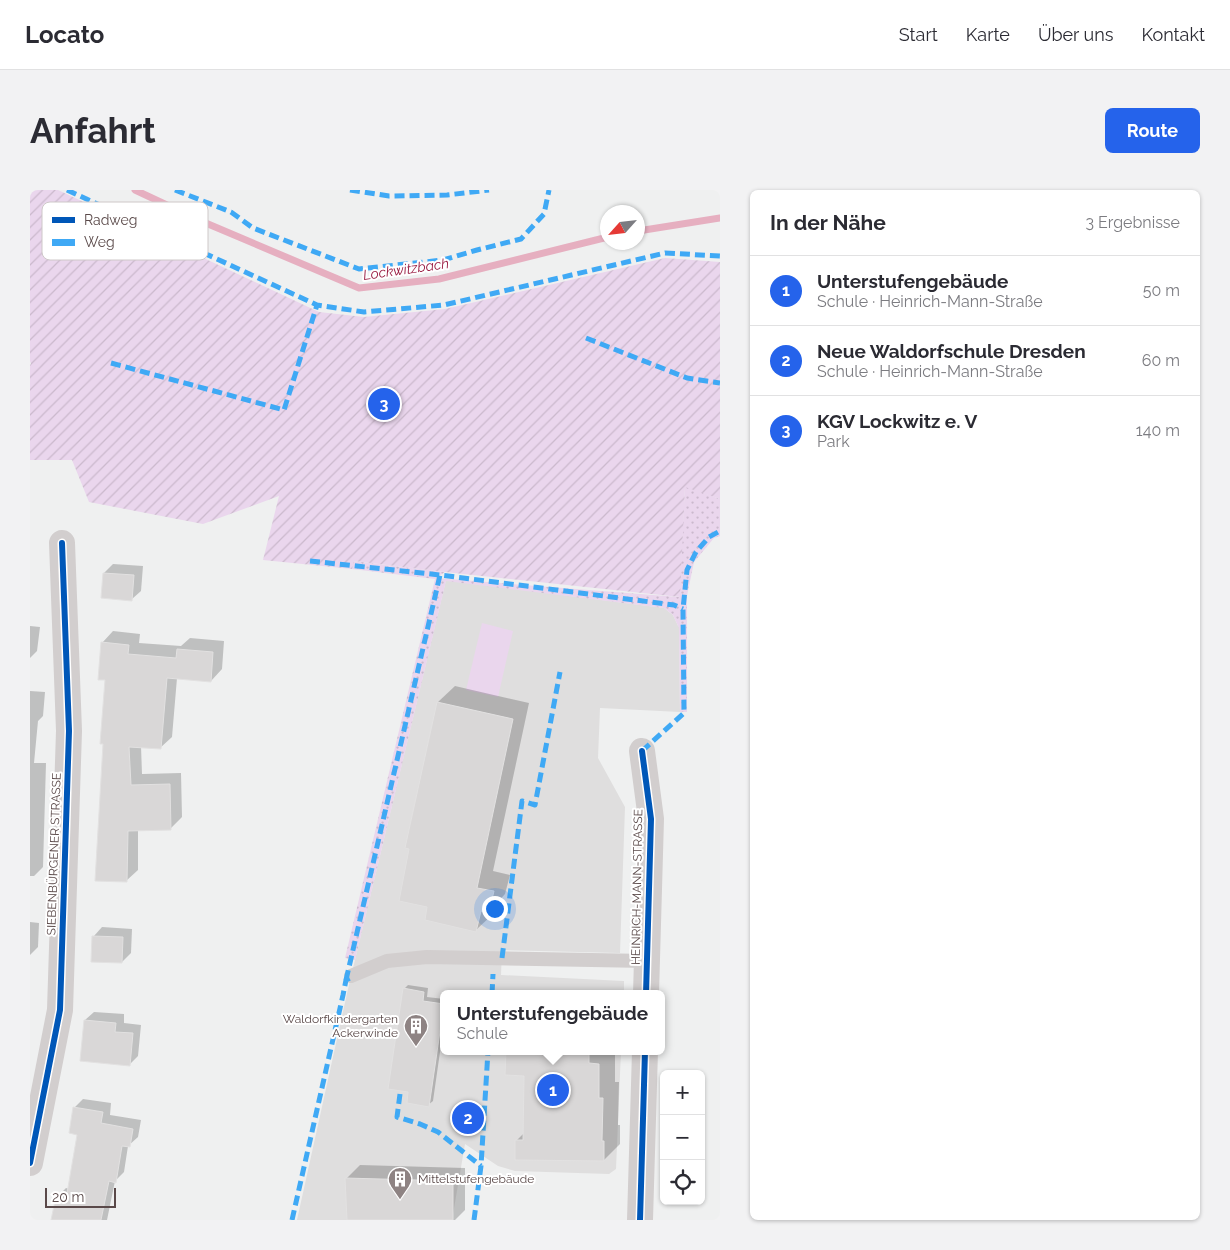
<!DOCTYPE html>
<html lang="de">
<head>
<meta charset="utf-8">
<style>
	body { margin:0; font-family:Raleway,sans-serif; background:#f2f2f3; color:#2b2b33 }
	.controls { position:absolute; right:15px; bottom:15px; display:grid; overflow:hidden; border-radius:8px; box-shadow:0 1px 4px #0004 }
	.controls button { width:45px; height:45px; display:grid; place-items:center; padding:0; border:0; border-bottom:1px solid #e1e1e2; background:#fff; color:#2b2b33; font:25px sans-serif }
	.compass { position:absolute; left:570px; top:15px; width:45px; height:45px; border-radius:50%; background:#fff; box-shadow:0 1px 4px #0004; rotate:243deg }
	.scale { position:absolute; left:15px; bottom:12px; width:71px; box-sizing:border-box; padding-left:5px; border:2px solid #5a4949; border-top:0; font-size:14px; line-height:18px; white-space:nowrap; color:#5a4949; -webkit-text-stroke:4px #fff; paint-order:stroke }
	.you { position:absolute; left:464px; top:718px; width:18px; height:18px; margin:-12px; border:4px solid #fff; border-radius:50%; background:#1a73e8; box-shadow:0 0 0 8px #1a73e833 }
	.badge { display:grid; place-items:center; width:32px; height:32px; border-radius:50%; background:#2563eb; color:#fff; font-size:16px; font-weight:700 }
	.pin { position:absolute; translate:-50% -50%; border:2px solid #fff; box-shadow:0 1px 5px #0006 }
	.popup { position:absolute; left:410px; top:800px; width:225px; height:65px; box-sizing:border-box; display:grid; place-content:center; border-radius:8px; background:#fff; filter:drop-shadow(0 1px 4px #0005); font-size:16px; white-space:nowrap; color:#7c7c81 }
	.popup b { font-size:19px; color:#2b2b33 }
	.popup::after { content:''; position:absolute; left:50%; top:100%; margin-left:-10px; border:10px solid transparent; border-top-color:#fff }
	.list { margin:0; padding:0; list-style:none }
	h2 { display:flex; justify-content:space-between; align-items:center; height:65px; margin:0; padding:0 20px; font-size:21px }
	h2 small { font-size:16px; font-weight:400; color:#7c7c81 }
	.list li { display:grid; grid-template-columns:32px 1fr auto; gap:15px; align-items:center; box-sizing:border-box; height:70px; padding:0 20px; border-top:1px solid #e1e1e2 }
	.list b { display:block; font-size:19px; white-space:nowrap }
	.list p { margin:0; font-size:16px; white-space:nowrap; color:#7c7c81 }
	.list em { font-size:16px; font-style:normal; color:#7c7c81 }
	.icon { flex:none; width:28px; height:28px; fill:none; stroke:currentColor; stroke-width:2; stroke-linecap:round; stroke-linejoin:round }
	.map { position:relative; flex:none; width:690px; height:1030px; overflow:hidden; border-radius:8px }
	header { display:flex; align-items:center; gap:30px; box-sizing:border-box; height:70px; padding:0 25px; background:#fff; border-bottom:1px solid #e1e1e2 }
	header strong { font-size:24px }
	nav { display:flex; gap:28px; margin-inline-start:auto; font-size:18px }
	.intro { display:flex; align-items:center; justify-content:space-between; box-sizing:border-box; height:120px; padding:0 30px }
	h1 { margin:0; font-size:35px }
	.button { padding:12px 22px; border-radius:8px; background:#2563eb; color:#fff; font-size:18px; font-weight:700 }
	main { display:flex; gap:30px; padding:0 30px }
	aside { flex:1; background:#fff; border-radius:8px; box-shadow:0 1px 4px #0004 }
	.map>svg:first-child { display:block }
</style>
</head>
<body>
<header>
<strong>Locato</strong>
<nav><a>Start</a><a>Karte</a><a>Über uns</a><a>Kontakt</a></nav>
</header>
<div class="intro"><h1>Anfahrt</h1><a class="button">Route</a></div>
<main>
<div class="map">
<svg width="690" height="1030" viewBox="0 0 690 1030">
	<defs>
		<pattern id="grass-dots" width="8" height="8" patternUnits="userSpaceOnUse" patternTransform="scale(1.25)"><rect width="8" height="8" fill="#ead6ed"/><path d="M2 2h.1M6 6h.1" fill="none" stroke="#cbb9cd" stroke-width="1.8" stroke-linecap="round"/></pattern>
		<pattern id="garden-furrows" width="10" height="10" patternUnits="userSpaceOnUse" patternTransform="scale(1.25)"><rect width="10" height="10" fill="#ead6ed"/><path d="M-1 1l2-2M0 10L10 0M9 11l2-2" fill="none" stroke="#cbb9cd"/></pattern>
	</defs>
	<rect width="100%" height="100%" fill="#eff0f0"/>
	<!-- education -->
	<polygon fill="#dfdede" points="416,390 634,418 643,425 649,438 650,522 570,518 568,568 595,617 590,763 472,760 471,785 594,791 594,804 414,804 414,861 591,861 586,979 579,984 485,981 468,976 435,954 422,1030 267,1030 318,799"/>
	<!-- grass -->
	<polygon fill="url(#grass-dots)" points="655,296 690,309 690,346 684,348 664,372 657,406 657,522 650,522 649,438 643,425 634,418 416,391 325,770 315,768 405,389 322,379 323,371 415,382 406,388 649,407"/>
	<!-- garden -->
	<polygon fill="url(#garden-furrows)" points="0,0 28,0 289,122 334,127 415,119 635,68 690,72 690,309 655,297 650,407 415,382 324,371 322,379 233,370 249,306 173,334 59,312 42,270 0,270 0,175 1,174 0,171"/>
	<!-- pitch -->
	<polygon fill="#ead6ed" points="452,433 483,441 468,507 436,500"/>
	<!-- shadow -->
	<g fill="#0003">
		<polygon points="83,374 113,376 111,401 102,409 74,383"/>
		<polygon points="0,436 10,437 7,461 0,468"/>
		<polygon points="83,441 110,444 109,453 151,456 160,448 194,451 192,479 181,491 147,488 142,547 130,558 111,556 112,584 151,583 152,627 140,639 108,640 108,680 96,691 86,505 72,453"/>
		<polygon points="425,496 499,513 463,681 480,685 475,704 464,716 463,724 446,740 399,716 408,512"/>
		<polygon points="0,501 15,502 13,526 8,531 4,573 16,573 13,677 4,686 0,686"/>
		<polygon points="0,732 9,733 8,757 0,765"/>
		<polygon points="72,737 102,739 101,763 92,772 64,746"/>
		<polygon points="378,795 398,798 397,807 414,809 414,834 403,911 398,915 380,901 374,799"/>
		<polygon points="64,822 94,824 94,833 111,835 108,866 99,875 55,830"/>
		<polygon points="477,861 585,861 585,892 589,892 588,935 590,935 590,954 574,970 486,951 495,942 495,884"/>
		<polygon points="53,909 81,913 80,925 111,930 108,947 98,956 94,982 85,991 77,1030 22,1030 27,1007 36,998 39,999 48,944 44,918"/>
		<polygon points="330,975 435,978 435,1020 425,1030 319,1030 317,988"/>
	</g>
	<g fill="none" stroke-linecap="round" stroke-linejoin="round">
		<!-- stream -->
		<g stroke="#e6afc0" stroke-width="7">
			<polyline points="105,0 171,31 329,98 409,89 578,47"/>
			<polyline points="608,41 690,28"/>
		</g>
	</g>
	<!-- building -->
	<g fill="#d9d7d7" stroke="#e2e1e1">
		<polygon points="73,383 104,385 102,411 71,408"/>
		<polygon points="71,452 99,455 98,464 146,468 147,459 183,462 181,492 137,488 131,559 99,557 101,595 140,594 141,640 98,641 97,692 65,691 73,554 70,554 75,490 68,490"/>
		<polygon points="407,512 483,529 447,698 464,701 459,722 451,721 446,742 395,730 397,717 369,711 379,659 375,658"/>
		<polygon points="62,746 93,747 92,773 61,772"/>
		<polygon points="373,798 394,802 393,811 414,814 399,917 377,913 378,902 358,899"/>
		<polygon points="54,830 86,833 85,842 103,843 100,876 50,871"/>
		<polygon points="476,861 559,861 559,873 569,874 569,908 573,908 572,951 574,951 574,971 485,970 485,950 493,950 494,886 475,885"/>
		<polygon points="43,917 73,922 71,933 103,939 100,957 92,956 86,993 79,991 71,1030 21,1030 26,1006 36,1009 47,945 39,943"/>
		<polygon points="315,988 423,991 423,1030 317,1030"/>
	</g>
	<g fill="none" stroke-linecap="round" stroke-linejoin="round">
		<!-- lane -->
		<polyline stroke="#d2cece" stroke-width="14" points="321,786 357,771 397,767 617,771"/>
		<!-- street -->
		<g stroke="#d2cece" stroke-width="26">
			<polyline points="612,561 621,629 616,804"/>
			<polyline points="0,973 30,820 39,541 32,353"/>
			<polyline points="610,1030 615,861"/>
		</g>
		<!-- quiet -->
		<g stroke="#3fa9f5" stroke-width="5" stroke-dasharray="10 5" stroke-linecap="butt">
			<polyline points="37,0 287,115 334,122 414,115 635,63 690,66"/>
			<polyline points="145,0 201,22 223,38 329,79 413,70 447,60 491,49 514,24 519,0"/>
			<polyline points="320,0 359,6 417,5 459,0"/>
			<polyline points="556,148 657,188 690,193"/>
			<polyline points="81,173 254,220 287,115"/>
			<polyline points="280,371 410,385 644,415 653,419"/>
			<polyline points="612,561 654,523 653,419 657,380 666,362 679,347 690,341"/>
			<polyline points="472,768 492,611 505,615 530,482"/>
			<polyline points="316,790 410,385"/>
			<polyline points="462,804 463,784"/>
			<polyline points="370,904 367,927 390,934 408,942 451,976"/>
			<polyline points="262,1030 313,805 316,790 320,788"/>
			<polyline points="444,1030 451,976 458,861"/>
		</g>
		<!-- cycleway casing -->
		<g stroke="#fff" stroke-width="9">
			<g id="cycleway">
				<polyline points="612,561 621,629 616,804"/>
				<polyline points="0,973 30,820 39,541 32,353"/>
				<polyline points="610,1030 615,861"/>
			</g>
		</g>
		<!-- cycleway -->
		<use href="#cycleway" stroke="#0057b8" stroke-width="6"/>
	</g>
	<!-- icons -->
	<defs>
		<g id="building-pin" transform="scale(1.25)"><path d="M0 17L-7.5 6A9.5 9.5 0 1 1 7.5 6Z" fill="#8e8383" stroke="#fff"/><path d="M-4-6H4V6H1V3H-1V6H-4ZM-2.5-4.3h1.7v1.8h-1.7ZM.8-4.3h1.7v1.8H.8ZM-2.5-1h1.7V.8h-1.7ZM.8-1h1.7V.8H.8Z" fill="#fff"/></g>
	</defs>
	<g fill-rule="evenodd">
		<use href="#building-pin" x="386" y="836"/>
		<use href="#building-pin" x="370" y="989"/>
	</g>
	<g text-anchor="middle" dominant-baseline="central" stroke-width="4" stroke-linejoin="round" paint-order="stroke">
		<!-- street labels -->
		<g font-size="12" fill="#5a4949" stroke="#fff">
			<text transform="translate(24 664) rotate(-88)">SIEBENBÜRGENER STRASSE</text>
			<text transform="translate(607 697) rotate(-89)">HEINRICH-MANN-STRASSE</text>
		</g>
		<!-- poi labels -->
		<g font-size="12" fill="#5a4949" stroke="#fff" text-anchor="end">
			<text x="368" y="829">Waldorfkindergarten<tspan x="368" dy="14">Ackerwinde</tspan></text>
			<text x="388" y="989" text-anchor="start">Mittelstufengebäude</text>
		</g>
		<!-- water labels -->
		<g font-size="14" font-style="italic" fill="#991c42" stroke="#fff">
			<text transform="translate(376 79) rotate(-8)">Lockwitzbach</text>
		</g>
	</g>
	<!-- legend -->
	<rect x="12" y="12" width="166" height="58" rx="8" fill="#fff" stroke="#cec8c8" stroke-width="1"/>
	<rect x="22" y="27" width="23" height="6" fill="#0057b8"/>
	<rect x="22" y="49" width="23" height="7" fill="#3fa9f5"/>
	<g font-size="14" fill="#5a4949">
		<text x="54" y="35">Radweg</text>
		<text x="54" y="57">Weg</text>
	</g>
</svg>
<div class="controls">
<button>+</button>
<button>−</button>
<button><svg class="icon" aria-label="locate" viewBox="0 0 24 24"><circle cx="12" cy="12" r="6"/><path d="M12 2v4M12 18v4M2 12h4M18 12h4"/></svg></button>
</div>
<svg class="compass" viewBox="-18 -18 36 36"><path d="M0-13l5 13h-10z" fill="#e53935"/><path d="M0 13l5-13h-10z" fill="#7c7c81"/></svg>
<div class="scale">20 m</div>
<div class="you"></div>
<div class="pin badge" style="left:523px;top:900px">1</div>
<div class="popup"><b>Unterstufengebäude</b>Schule</div>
<div class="pin badge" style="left:438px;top:928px">2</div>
<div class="pin badge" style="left:354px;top:214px">3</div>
</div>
<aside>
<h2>In der Nähe<small>3 Ergebnisse</small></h2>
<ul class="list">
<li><span class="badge">1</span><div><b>Unterstufengebäude</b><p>Schule · Heinrich-Mann-Straße</p></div><em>50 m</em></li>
<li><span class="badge">2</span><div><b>Neue Waldorfschule Dresden</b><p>Schule · Heinrich-Mann-Straße</p></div><em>60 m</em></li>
<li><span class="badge">3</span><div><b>KGV Lockwitz e. V</b><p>Park</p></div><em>140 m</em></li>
</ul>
</aside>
</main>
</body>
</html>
